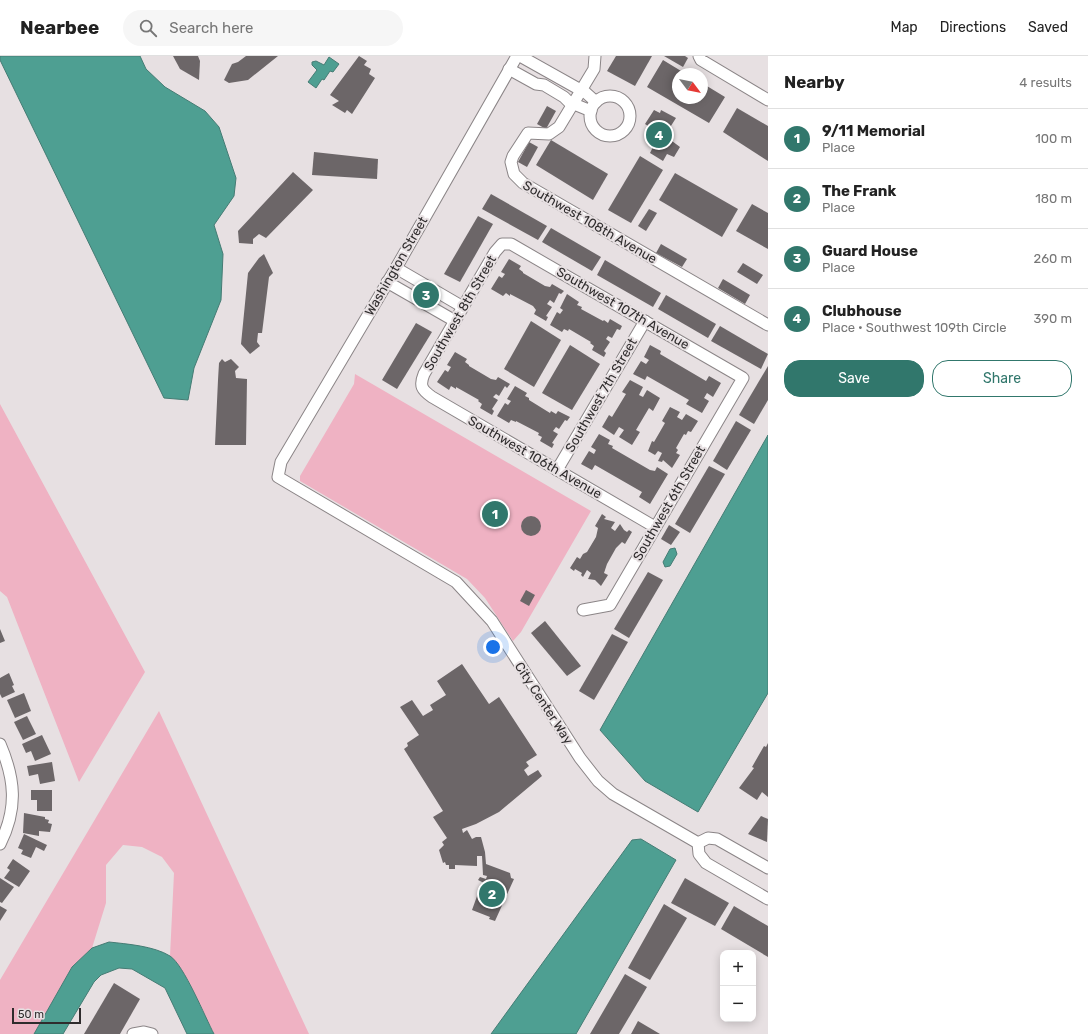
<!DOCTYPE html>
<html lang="en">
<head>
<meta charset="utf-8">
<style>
	body { margin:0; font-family:Rubik,sans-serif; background:#f6f6f6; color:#222 }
	.controls { position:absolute; right:12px; bottom:12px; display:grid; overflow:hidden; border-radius:8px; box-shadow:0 2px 10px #0003 }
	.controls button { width:36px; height:36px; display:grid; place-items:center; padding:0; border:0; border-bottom:1px solid #e0e0e0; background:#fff; color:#222; font:20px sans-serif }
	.compass { position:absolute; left:672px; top:12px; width:36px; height:36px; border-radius:50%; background:#fff; box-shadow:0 2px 10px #0003; rotate:122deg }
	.scale { position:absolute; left:12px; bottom:10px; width:69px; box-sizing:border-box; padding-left:4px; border:2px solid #2f2c2d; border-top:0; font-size:11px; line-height:14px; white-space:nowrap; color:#2f2c2d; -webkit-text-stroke:3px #e7e0e2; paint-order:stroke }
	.you { position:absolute; left:493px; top:591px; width:14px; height:14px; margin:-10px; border:3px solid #fff; border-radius:50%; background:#1a73e8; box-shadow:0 0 0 6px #1a73e833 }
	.badge { display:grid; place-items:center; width:26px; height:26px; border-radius:50%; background:#31776c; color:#fff; font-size:13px; font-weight:700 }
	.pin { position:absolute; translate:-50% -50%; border:2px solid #fff; box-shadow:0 1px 4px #0006 }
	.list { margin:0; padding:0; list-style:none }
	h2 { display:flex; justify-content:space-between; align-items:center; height:52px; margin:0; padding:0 16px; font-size:17px }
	h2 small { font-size:13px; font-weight:400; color:#767676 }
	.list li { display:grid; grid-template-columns:26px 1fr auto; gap:12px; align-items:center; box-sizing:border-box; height:60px; padding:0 16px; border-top:1px solid #e0e0e0 }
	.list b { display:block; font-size:15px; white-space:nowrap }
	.list p { margin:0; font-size:13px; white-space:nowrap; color:#767676 }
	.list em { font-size:13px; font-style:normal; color:#767676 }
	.actions { display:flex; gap:8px; padding:12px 16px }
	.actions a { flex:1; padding:9px 0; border:1px solid #31776c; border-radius:16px; text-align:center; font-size:14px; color:#31776c }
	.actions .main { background:#31776c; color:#fff }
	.icon { flex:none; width:22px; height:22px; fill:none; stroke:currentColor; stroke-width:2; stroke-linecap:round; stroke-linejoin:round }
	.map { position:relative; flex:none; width:768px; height:978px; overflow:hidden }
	header { display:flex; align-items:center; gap:24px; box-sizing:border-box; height:56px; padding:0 20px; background:#fff; border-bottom:1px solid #e0e0e0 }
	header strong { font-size:19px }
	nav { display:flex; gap:22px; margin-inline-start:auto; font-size:14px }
	.search { width:280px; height:36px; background:#f6f6f6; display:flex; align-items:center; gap:10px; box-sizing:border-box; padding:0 14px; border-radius:22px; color:#767676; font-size:15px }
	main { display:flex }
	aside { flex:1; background:#fff }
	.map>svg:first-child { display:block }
</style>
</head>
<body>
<header>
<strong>Nearbee</strong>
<div class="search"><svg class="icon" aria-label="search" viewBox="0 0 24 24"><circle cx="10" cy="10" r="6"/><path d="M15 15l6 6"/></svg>Search here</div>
<nav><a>Map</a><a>Directions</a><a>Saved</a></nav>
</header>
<main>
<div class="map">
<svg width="768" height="978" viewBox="0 0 768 978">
	<rect width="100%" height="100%" fill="#e7e0e2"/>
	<!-- green -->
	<g fill="#efb2c3">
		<polygon points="355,318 591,455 521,576 513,585 485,542 467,523 300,425 300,420 354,328"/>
		<polygon points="0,348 145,616 79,726 7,541 0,535"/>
		<polygon points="159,655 309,978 214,978 188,924 170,900 174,817 162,801 142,791 123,789 106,809 106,847 92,892 72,911 34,978 0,978 0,924"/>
	</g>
	<!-- water -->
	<g fill="#4e9f92" stroke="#457c74">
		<polygon points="0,0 140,0 146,13 165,31 205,55 219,71 236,122 234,140 214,169 223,198 221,244 194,312 188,344 164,342 0,4"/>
		<polygon points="329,1 339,8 333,16 330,15 324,24 322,23 316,32 308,26 317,14 312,9 312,6 316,5 324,9"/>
		<polygon points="768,379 768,637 698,756 645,725 600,674"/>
		<polygon points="675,492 677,498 670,510 665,511 663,506 670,493"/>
		<polygon points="641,783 676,804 576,978 491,978 632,784"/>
		<path d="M109 886C127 888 154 890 170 900 184 909 205 961 214 978H187L165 932 132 913 119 912 101 919 94 926 63 978H34L72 911 92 892Z"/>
	</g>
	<!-- building -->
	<g fill="#6c6668">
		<polygon points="173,0 198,0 200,5 199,24 180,13"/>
		<polygon points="246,0 278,0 248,24 229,27 224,24 232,8 238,6"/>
		<polygon points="359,0 367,5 364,9 371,13 369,18 375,22 352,58 347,54 345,57 332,49 339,45 330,39"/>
		<polygon points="616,0 652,0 635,30 607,15"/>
		<polygon points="664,0 685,0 688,2 683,11"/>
		<polygon points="663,4 686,18 678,18 678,42 702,42 702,27 725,41 709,67 647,31"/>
		<polygon points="547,50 556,55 546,73 537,68"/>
		<polygon points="737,52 768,70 768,105 723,76"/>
		<polygon points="654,54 660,57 661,54 676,62 669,73 671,77 668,82 680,91 674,101 667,98 663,105 650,97 654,89 649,86 648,80 651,72 645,68"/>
		<polygon points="551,84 608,118 593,144 536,109"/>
		<polygon points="529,86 538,91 527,111 518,106"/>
		<polygon points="314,96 378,103 377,123 312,119"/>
		<polygon points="640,100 663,114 631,167 608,154"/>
		<polygon points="293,116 313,134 266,182 259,178 253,183 253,188 239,187 238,175"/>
		<polygon points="675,117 738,153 722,181 659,144"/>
		<polygon points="491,138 547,170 538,184 482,153"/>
		<polygon points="752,148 768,157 768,193 736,175"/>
		<polygon points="649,153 657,157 646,175 638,170"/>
		<polygon points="478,160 493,168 460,226 444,218"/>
		<polygon points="551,172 601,201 592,215 542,186"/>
		<polygon points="661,188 687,203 682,211 656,197"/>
		<polygon points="264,198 273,217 269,221 262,277 258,277 257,286 260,290 250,298 241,288 248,217 259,202"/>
		<polygon points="509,203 521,210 519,213 523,216 523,217 545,230 550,231 552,228 564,235 561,238 559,237 554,247 550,244 547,248 552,251 546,260 548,261 546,265 534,258 536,254 533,250 510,238 510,240 506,237 503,240 491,233 499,220 502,222 505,218 501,216"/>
		<polygon points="605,204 661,237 653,251 597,219"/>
		<polygon points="743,207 763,219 757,228 737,216"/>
		<polygon points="723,223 750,239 745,248 718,232"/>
		<polygon points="423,235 431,239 428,243 421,238"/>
		<polygon points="567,238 579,246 577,249 582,251 581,253 603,265 604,264 608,267 610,263 622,270 620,274 617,273 612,282 608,280 606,283 610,286 604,295 606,297 604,301 592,294 594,290 590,287 591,286 569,273 568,275 564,273 562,276 550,269 557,256 560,258 563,254 560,252"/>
		<polygon points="666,239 716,268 708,282 658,253"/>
		<polygon points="531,265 561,284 534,331 504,313"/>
		<polygon points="416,267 432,276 397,333 382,324"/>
		<polygon points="720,270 768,298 761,313 711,285"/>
		<polygon points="570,289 600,308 572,354 542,337"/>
		<polygon points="650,289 661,295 660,298 706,325 709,320 721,327 713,341 707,337 704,342 709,345 702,357 686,348 689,344 647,320 645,324 633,318 641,305 646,308 649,304 644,301"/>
		<polygon points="455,296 467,303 465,306 469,309 469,310 491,323 496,324 498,321 510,328 507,332 505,330 499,340 496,338 493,341 498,344 492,353 494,355 492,359 480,352 482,348 478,345 479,344 456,331 456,333 451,330 449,334 437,326 445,314 448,316 451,311 447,309"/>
		<polygon points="222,303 225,306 231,303 239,311 235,315 236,322 247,323 246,389 215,389 218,324 219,307"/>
		<polygon points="768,310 768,344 754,368 739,359"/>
		<polygon points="630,324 643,331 639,339 643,341 647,334 660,342 653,355 649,352 636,374 640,376 632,389 619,381 624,374 619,371 614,379 602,371 609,359 612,361 626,338 622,336"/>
		<polygon points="515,330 527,337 525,340 529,342 529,344 550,357 551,355 556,358 558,355 570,361 567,365 565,364 559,373 556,371 553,375 558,378 552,387 554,388 552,392 540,385 542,381 538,379 539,377 516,365 516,366 511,364 509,367 497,360 505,347 508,349 511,345 507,343"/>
		<polygon points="670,351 680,356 677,361 682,364 686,358 698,365 691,376 688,375 686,379 684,378 676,392 678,394 676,397 680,399 672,412 663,404 662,406 658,405 662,397 658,395 655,399 648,395 652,385 654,386 665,367 662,365"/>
		<polygon points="736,365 751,374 727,414 713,405"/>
		<polygon points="599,378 610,384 608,388 613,390 612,392 650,414 655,415 657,411 668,418 650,448 639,441 642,436 595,409 592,414 581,408 589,395 594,398 596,394 591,391"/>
		<polygon points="709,410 725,418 690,477 675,468"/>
		<polygon points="602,458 606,461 604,463 615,466 611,472 615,475 620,468 624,474 627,476 629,474 632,476 625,488 622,486 616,492 607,508 604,517 608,519 601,530 595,524 588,523 591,517 587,514 583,521 581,519 582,517 575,513 574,515 570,512 577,501 580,503 583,498 587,496 596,481 598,472 595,470"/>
		<circle cx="531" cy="470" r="10"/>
		<polygon points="669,469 680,476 671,489 661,483"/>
		<polygon points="648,516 663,524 629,582 614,573"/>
		<polygon points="526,534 535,539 529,550 520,545"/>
		<polygon points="545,565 581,610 567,620 531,577"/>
		<polygon points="0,573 5,585 0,587"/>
		<polygon points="612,578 628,586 594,644 579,635"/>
		<polygon points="462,608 489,648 499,641 537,699 526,706 529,710 524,714 528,720 538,714 542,720 499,756 476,768 462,773 463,777 467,774 472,783 476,781 481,781 485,796 486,808 510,817 511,822 514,823 495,865 489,863 490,861 472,854 481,829 483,830 484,827 478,824 480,821 486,823 487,820 483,819 482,800 477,800 477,810 455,809 455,813 449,813 449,809 446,809 445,806 443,807 439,794 444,789 442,786 447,782 433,761 443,755 404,693 408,690 407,687 419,679 400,651 412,644 423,660 433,654 430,649 446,639 437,625"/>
		<polygon points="9,617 14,629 12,630 15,636 2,642 0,638 0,622"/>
		<polygon points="24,637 31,655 15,662 7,644"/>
		<polygon points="27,660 36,678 23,684 14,666"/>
		<polygon points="42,679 51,698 35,705 31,695 26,697 22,688"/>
		<polygon points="768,687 768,741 762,736 757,744 739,732 754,712 752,711 764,690 766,691"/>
		<polygon points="52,706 55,725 40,728 38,718 29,720 27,710"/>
		<polygon points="31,734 52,734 52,755 37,755 37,744 31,744"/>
		<polygon points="24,757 45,761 45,763 49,764 48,767 52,768 50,776 39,775 39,780 23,777"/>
		<polygon points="761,760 768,763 767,786 748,778"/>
		<polygon points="24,778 47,789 44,795 36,791 31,802 21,798 23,794 18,792"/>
		<polygon points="13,803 30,815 19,831 4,822 10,814 7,812"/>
		<polygon points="0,822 14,831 2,847 0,846"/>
		<polygon points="685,822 729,847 715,870 671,847"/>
		<polygon points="664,848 687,862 650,924 628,912"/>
		<polygon points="0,850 7,854 0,865"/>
		<polygon points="734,850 768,870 768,901 721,873"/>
		<polygon points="625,918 647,931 619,978 590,978"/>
		<polygon points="114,927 140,943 120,978 84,978"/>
		<polygon points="638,965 660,978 631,978"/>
	</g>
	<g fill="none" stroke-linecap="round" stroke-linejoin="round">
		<!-- street casing -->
		<g stroke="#8b8587" stroke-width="13">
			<g id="street">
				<polyline points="517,0 396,212 281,406 278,421 456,526 492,565 580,702 598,725 613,738 698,787"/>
				<polyline points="520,0 586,37 596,46"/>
				<polyline points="595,0 594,13 559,71 549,78 528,77 513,100 511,106 514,118 523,127 768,269"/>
				<polyline points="699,0 701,4 768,44"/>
				<polyline points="509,13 536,28 544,29 564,41 569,46 591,55"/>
				<circle cx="610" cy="60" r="20"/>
				<polyline points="396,212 463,251"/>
				<polyline points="387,226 455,265"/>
				<polyline points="557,414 645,265"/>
				<path d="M583 554 610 549 743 322 511 188H502L495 196 424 318C419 330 422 334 432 341L655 471"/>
				<path d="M0 688C15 723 18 752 0 788"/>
				<polyline points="698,787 699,798 706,807 768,843"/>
				<polyline points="698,787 708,782 717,783 768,812"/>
				<polyline points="133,978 144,976 152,978"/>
			</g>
		</g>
		<!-- street -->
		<use href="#street" stroke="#fff" stroke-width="11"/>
	</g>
	<g text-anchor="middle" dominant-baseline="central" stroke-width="4" stroke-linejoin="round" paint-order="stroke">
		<!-- street labels -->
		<g font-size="13" fill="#2f2c2d" stroke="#e7e0e2">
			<text transform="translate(590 166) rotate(30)">Southwest 108th Avenue</text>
			<text transform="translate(396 210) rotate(-60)">Washington Street</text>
			<text transform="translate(623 252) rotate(30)">Southwest 107th Avenue</text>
			<text transform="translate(460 257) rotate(-60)">Southwest 8th Street</text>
			<text transform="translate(601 339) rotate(-60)">Southwest 7th Street</text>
			<text transform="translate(535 401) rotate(30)">Southwest 106th Avenue</text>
			<text transform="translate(669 447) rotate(-60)">Southwest 6th Street</text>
			<text transform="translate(544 647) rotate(57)">City Center Way</text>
		</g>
	</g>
</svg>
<div class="controls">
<button>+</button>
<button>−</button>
</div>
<svg class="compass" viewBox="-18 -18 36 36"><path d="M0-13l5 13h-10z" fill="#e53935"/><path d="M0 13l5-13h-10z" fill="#767676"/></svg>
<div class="scale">50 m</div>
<div class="you"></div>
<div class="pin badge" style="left:495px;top:458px">1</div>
<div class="pin badge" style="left:492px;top:838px">2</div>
<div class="pin badge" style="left:426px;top:239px">3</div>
<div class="pin badge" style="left:659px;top:79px">4</div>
</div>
<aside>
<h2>Nearby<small>4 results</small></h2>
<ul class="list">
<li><span class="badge">1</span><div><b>9/11 Memorial</b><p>Place</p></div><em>100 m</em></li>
<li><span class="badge">2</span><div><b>The Frank</b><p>Place</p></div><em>180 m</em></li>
<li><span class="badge">3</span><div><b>Guard House</b><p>Place</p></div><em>260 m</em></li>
<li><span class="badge">4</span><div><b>Clubhouse</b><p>Place · Southwest 109th Circle</p></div><em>390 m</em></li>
</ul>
<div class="actions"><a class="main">Save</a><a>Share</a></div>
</aside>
</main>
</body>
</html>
